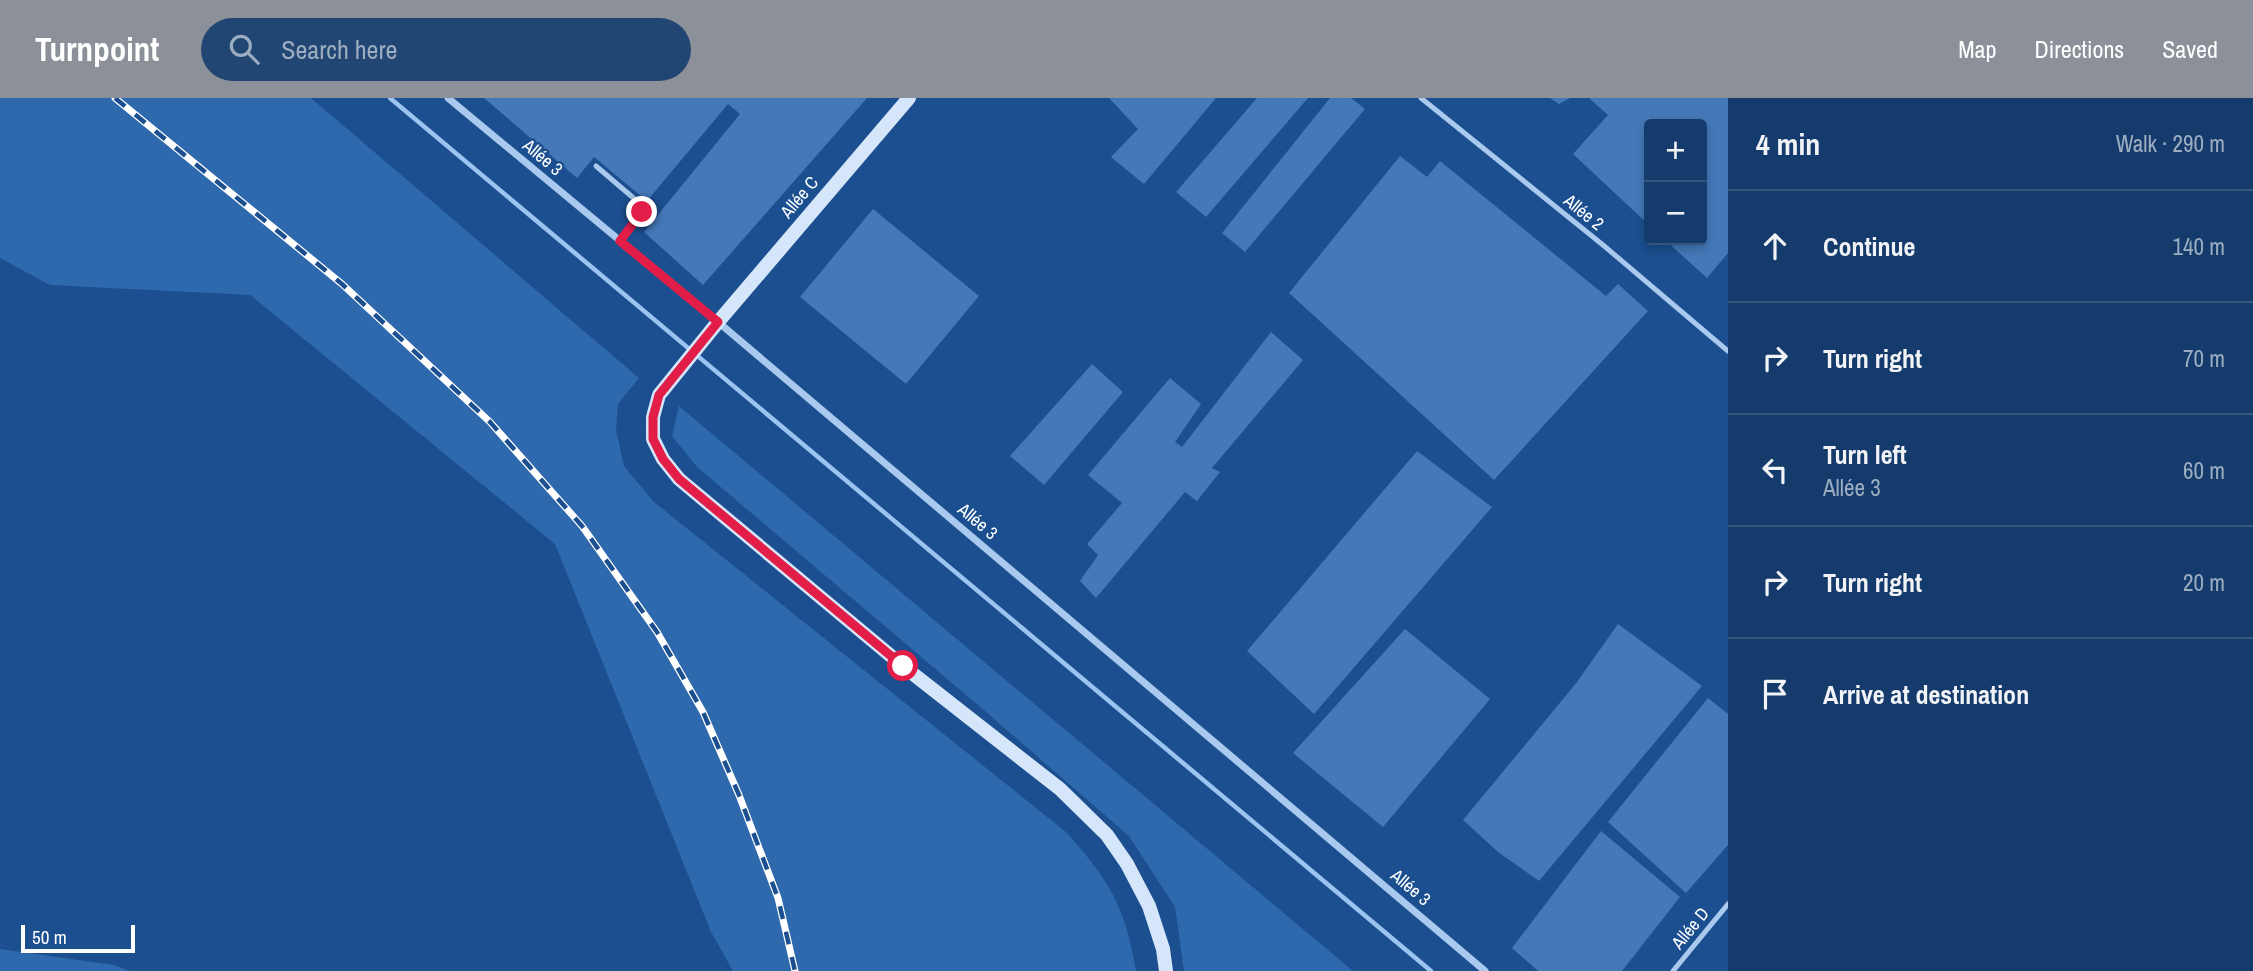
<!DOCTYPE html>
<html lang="en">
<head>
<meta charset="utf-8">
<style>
	body { margin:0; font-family:"Archivo Narrow",sans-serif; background:#214673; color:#f1f3f6 }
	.controls { position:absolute; right:21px; top:21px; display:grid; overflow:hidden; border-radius:7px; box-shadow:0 4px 10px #0003 }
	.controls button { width:63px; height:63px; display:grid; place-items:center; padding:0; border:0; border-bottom:2px solid #33557e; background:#143b6b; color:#f1f3f6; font:35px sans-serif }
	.scale { position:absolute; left:21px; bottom:18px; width:114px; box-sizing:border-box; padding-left:7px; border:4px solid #fff; border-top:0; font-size:19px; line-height:24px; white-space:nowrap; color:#fff; -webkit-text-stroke:5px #1b4f8f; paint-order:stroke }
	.stop { position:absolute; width:21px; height:21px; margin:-16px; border:5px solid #e11d48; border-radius:50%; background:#fff }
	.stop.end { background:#e11d48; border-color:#fff; box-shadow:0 2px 7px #0008 }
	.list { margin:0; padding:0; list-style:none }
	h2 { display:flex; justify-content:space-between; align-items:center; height:91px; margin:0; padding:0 28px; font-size:30px }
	h2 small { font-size:23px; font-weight:400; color:#9dadc1 }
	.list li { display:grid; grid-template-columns:46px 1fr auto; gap:21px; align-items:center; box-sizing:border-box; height:112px; padding:0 28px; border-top:2px solid #33557e }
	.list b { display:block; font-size:26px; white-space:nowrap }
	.list p { margin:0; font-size:23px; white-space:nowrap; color:#9dadc1 }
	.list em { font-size:23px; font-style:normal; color:#9dadc1 }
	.icon { flex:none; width:38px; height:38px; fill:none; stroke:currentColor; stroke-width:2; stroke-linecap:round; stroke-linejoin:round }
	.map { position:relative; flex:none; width:1728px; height:873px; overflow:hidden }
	header { display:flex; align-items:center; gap:42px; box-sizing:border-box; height:98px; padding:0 35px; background:#8c9099; color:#fff }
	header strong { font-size:33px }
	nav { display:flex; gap:38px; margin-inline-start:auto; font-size:24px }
	.search { width:490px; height:63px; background:#214673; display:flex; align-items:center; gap:18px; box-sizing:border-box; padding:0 24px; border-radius:38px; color:#9dadc1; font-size:26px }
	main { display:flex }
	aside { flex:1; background:#143b6b }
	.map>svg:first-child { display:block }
</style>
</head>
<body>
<header>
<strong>Turnpoint</strong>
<div class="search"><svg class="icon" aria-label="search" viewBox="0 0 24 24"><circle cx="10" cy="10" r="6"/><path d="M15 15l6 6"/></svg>Search here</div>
<nav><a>Map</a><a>Directions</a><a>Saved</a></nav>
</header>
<main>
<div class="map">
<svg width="1728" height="873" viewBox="0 0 1728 873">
	<rect width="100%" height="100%" fill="#1b4f8f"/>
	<!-- green -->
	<g fill="#2e69ad">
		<path d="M0 0H311L639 280 618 306 616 332 624 368 654 404 1066 734C1110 783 1125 808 1136 873H733L711 834 555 446 250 197 50 187 0 160Z"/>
		<polygon points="679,308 1353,873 1184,873 1175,809 1129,738 978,607 697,369 672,338"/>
		<polygon points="0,851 114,867 130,873 0,873"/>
	</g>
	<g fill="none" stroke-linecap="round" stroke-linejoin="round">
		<!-- stream -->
		<polyline stroke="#9cc4f0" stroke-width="4.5" points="390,0 1431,873"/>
	</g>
	<!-- building -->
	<g fill="#4478b7">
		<polygon points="484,0 867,0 703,187 644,134 740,16 728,6 647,103 594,59 577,80"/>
		<polygon points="1109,0 1216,0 1144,86 1111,59 1138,31"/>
		<polygon points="1257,0 1308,0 1206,119 1176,94"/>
		<polygon points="1330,0 1351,0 1365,11 1245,154 1222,135"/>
		<polygon points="1550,0 1570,0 1559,6"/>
		<polygon points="1589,0 1728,0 1728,155 1707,180 1665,142 1702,142 1702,26 1649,26 1649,127 1573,56 1608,17"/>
		<polygon points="1400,58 1427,79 1440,63 1606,198 1618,186 1648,213 1494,382 1289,195"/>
		<polygon points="873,111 979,198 906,286 800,199"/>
		<polygon points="1271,234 1303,262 1212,370 1220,374 1197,403 1185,394 1096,500 1080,483 1098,457 1087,446 1122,405 1088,377 1170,280 1201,306 1175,344 1182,349"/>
		<polygon points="1092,266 1123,294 1044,387 1010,358"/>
		<polygon points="1417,353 1492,409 1314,616 1247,553"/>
		<polygon points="1618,526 1702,588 1539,783 1498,754 1463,722 1577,584"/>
		<polygon points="1405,531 1490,601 1383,729 1293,655"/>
		<polygon points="1708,600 1728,616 1728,747 1686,795 1608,724"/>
		<polygon points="1601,733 1680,799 1622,873 1538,873 1512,850"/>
	</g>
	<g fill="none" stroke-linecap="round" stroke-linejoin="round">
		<!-- lane -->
		<g stroke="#a9c9ee" stroke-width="5">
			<polyline points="1421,0 1603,147 1728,253"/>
			<polyline points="596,68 644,109 620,143"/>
			<polyline points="1673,873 1728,806"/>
		</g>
		<!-- street -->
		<polyline stroke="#a9c9ee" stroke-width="7" points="448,0 718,224 1485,873"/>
		<!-- secondary -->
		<polyline stroke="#d6e6fa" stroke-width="14" points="909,0 718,224 659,297 653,319 653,341 663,361 679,381 903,568 1060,691 1107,737 1127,766 1149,808 1163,851 1166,873"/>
		<!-- rail casing -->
		<g stroke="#fff" stroke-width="7">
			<polyline id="rail" points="115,0 342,186 490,324 582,428 657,534 703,614 739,697 778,800 795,873"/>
		</g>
		<!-- rail -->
		<use href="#rail" stroke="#1b4f8f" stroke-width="4.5" stroke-dasharray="13" stroke-linecap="butt"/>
	</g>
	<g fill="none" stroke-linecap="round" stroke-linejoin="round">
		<!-- route -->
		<polyline stroke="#e11d48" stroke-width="9" points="642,114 620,143 718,224 659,297 653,319 653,341 663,361 679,381 903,568"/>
	</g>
	<g text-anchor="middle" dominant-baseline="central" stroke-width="5" stroke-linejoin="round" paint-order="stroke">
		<!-- street labels -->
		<g font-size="18" fill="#fff" stroke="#1b4f8f">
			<text transform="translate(543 59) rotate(40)">Allée 3</text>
			<text transform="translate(799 99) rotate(-50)">Allée C</text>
			<text transform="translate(1584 114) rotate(39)">Allée 2</text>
			<text transform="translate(978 423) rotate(40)">Allée 3</text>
			<text transform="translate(1411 789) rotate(40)">Allée 3</text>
			<text transform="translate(1690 830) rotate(-51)">Allée D</text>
		</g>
	</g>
</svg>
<div class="controls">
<button>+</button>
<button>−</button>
</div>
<div class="scale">50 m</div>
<div class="stop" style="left:903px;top:568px"></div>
<div class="stop end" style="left:642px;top:114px"></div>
</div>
<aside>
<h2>4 min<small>Walk · 290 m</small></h2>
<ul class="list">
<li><svg class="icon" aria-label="ahead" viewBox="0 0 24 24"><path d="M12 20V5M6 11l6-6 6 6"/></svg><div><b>Continue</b></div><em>140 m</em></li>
<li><svg class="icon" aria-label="right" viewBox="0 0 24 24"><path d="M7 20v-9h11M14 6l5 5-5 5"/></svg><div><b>Turn right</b></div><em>70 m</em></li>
<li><svg class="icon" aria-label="left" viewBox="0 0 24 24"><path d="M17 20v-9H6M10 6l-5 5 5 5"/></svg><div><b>Turn left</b><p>Allée 3</p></div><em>60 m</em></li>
<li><svg class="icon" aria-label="right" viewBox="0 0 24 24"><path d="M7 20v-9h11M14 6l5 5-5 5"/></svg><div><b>Turn right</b></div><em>20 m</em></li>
<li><svg class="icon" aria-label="arrive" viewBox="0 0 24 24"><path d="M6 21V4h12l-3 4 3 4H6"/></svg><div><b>Arrive at destination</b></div></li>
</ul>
</aside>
</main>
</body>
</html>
